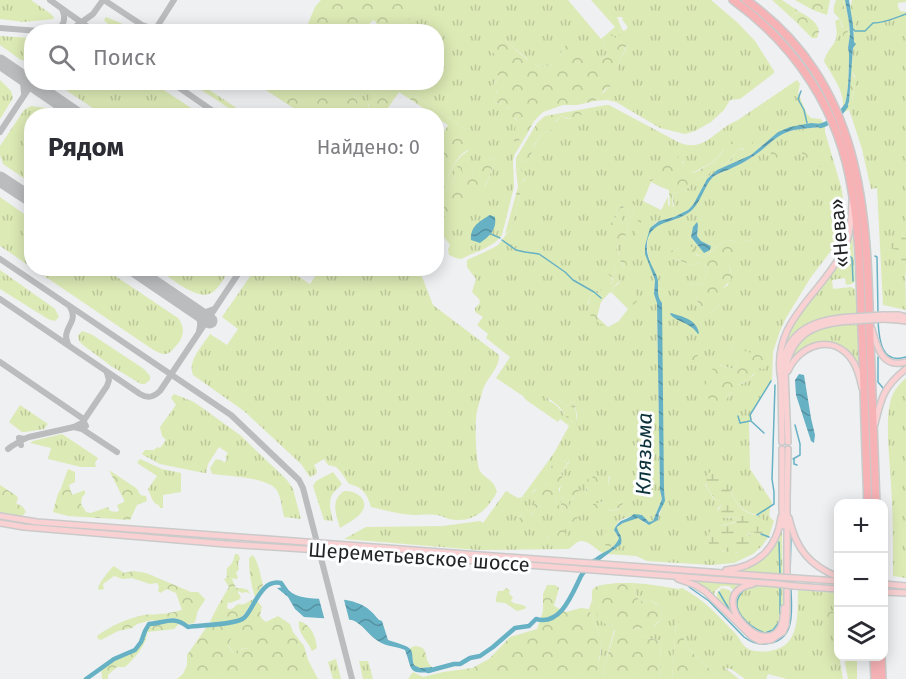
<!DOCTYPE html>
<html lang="ru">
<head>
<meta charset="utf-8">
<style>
	body { margin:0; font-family:"Fira Sans",sans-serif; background:#f2f2f3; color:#2b2b33 }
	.controls { position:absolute; right:18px; bottom:18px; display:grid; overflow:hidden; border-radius:12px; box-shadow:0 3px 15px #0003 }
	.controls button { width:54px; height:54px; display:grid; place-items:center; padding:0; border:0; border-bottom:2px solid #e1e1e2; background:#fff; color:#2b2b33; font:30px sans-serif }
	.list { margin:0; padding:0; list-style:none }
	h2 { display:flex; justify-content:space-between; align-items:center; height:78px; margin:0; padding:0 24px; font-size:26px }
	h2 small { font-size:20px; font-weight:400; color:#7c7c81 }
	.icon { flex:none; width:33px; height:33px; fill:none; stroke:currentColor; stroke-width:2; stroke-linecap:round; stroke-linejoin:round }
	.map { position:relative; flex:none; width:906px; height:679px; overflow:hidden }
	.search { position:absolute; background:#fff; box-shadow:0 3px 15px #0003; left:24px; top:24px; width:420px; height:66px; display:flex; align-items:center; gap:15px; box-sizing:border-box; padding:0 21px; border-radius:24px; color:#7c7c81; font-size:22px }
	.panel { position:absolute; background:#fff; box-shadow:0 3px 15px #0003; left:24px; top:108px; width:420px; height:168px; border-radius:24px }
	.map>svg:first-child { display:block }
</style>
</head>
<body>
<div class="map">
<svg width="906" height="679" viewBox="0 0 906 679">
	<defs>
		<pattern id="grass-tufts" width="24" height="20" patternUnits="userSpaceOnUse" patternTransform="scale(1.5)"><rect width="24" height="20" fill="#dceab5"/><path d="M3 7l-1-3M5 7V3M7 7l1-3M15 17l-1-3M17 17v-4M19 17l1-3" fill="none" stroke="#bcc89b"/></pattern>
		<pattern id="forest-crowns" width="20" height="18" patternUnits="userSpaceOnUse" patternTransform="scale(1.5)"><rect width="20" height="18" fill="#dceab5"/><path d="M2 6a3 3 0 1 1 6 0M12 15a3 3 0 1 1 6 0" fill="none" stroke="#bcc89b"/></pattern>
		<pattern id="wetland-marsh" width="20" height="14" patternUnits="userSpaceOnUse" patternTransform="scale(1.5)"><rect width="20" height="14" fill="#dceab5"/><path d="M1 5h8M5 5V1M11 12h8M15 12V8" fill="none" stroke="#bcc89b"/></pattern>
		<pattern id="water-waves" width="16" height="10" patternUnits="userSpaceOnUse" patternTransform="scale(1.5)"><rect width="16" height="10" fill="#67b1c4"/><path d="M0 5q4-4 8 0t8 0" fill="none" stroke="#54909f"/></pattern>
	</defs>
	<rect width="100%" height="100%" fill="#eff0f2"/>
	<!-- grass -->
	<g fill="url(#grass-tufts)" fill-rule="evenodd">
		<polygon points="0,0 31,0 51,14 54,17 53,19 24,22 0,19"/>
		<path d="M415 0H568L601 39 615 27 591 0H711L738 23 755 41 774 71V73L740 99 730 100 724 110 711 122 695 131 685 134 660 128 616 102 607 100 595 101C602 96 604 90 611 86L620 60 627 47 628 27 623 21 622 17H617L621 27 619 30 620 35 614 39 602 41 604 43 607 52 604 58C597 60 589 59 583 55 575 48 573 39 562 50 560 63 554 65 541 67L532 63 502 38 494 53 497 57V62L500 77 494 83 497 94C494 97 494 99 495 103 504 104 506 107 511 113 525 127 508 131 516 144L520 139 526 136 515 154 513 160 514 187 502 235C493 248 474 252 461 259L456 258 449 255 448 249 450 245 444 237 440 235 437 231V211L442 214 485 187 493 166 499 158 492 159 489 157 473 170 470 177 465 181 462 180V169L458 166 454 175 452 185 441 194H437V182L448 178C451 167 458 157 468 151L467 130 395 83 436 82V32L409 31 410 29 406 23Z"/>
		<polygon points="772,0 782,0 800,12 796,13 792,16 793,19"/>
		<path d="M843 0H845L849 22 850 34 848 48 849 53C849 66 849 99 843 109 845 91 832 76 824 61 830 42 841 46 835 21L839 19 841 22 842 28 848 30Z"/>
		<polygon points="859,0 906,0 906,2 898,3 898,7 900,11 906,12 906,238 901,233 890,248 897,249 901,262 905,268 906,310 883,305 877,188 871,189 862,149 849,109 851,109 854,90 855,76 851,70 854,43 853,25 855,26 855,18 859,14"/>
		<polygon points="106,17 123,24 130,31 115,31 104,20"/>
		<polygon points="0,36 31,38 31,61 21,60 0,45"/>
		<polygon points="0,80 11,91 13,98 0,119"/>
		<path d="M797 80 800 84 798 93 807 114 811 118 821 119 824 124 811 123 778 132 751 155 717 170 707 179 693 205 688 210 674 217 659 221 654 224 645 246 655 280 654 294 657 303 660 490 662 499 653 521 649 522 642 515C637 514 624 518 619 521 617 523 615 528 614 530L619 538C616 546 611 550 603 553 595 550 586 536 576 543 573 545 571 548 568 549L478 550 344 539 366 527 443 526 480 521 483 523 506 491 518 498 522 497 554 453 569 426 560 419 558 422 526 400 523 396 496 378 510 357 486 338 488 334 477 325 483 317 475 312V308L480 303 479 299 472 292 476 279 467 267V260C477 255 489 251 498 245 503 240 505 234 511 230L521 191V184L525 179 520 168 516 169V158C521 161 525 161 530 164L532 150 542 132 549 131 561 116 568 119 581 116 584 109 606 105H609L678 142C705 154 715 129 738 120ZM752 146 743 150 740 148C732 156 730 166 715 165L712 166 707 175 695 180 688 188 672 194 674 205 673 208 668 205V197L661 210 643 201 651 182 661 187 658 179 648 177 683 161C686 178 695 172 705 166 713 162 720 158 723 149ZM621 205 624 206 621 219 622 223 625 222C628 217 628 211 630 205L634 207C625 231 623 244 625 269L620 260 618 254 621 252V244L618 245 617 248 610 244 614 221ZM614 265 615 276 620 281 618 284 612 288 614 292 613 294 628 309 619 321 608 327 596 320 588 304 591 294 598 293 613 282 611 276V269ZM546 393 556 397 566 407 571 402 575 403 577 416 576 424C573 422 570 420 568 418 562 412 557 404 549 401ZM568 457 569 462 561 473 563 479C560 486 560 495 555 500L560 517 563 515 561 504 563 494 573 489 576 490 575 498 569 500 568 504 571 510 570 513 572 522 565 523 563 525 564 529 557 540 547 537 549 528 555 523 554 514 551 511H548L541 508 540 505 537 507 532 515 519 517 535 503V499L532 493 534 490 546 485 548 481V474L552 465 563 462ZM610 476 608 486 595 483V487L587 490 586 486 591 480ZM610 498H613L614 501 616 503 620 502V500L619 509C611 512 603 510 598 504Z"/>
		<polygon points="57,83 153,83 202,115 103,115 60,86"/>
		<polygon points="191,83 199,83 247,115 239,115"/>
		<path d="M345 83H390L383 93 368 105V110L365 114 359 111C358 100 354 89 345 83Z"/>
		<polygon points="31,106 46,108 57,115 32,116 31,183 3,164 0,155 0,146 24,110"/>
		<path d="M825 126V132L842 190 845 220 843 230 837 243 811 277 786 318 780 331 773 352 772 380 751 414 752 419 749 423 750 469 772 502 770 509 769 516 774 521 769 536 761 547 753 554 734 563 711 565 647 561 636 556 608 554 621 543 617 527C622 523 631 519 638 518L646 524 658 520 665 496 664 489 659 300C657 294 658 288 657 282 653 267 642 250 650 234 656 221 674 221 685 215 699 208 702 189 712 178 717 173 725 172 732 168 739 165 746 161 752 157 764 150 773 138 785 133 799 127 812 129 825 126ZM698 225 697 236 701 241 711 246 704 253 691 237 693 227ZM753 239 748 253 731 259 729 265 731 272 728 285 722 289C721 301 722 306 710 313L698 303 696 296 690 284 696 285 703 283 708 271 705 265 698 262 692 265 672 258 676 248 683 249 703 257C712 253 717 243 728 241 735 239 731 241 738 242 744 243 748 241 753 239ZM731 347 758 356 754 375 744 383 737 385 727 398 709 381 710 374 720 365 733 369 739 365 730 354ZM705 484 728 485C737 503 736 509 757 515L765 530 759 535 753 532 747 536 749 542 737 553 730 551 723 552 708 540C710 521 727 528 740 519L738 517 728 518 716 515 718 508 722 505 719 500 713 498Z"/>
		<polygon points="0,197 31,219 31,267 0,246"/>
		<polygon points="852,227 855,281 852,284 846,285 845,278 832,280 833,289 851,287 855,289 857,313 852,313 851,315 823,319 782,351 794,321 838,263"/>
		<path d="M34 269H105L178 318C186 328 184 339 174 348 173 350 168 354 166 354 162 355 156 351 152 349Z"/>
		<path d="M158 269H157H230C225 276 220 287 213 292 198 303 170 277 158 269Z"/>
		<path d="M255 269H279L287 273 290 271 310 284 320 269H419L433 305 499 355C500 369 485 379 482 393 480 401 476 411 476 420 475 429 476 464 480 471 486 480 494 479 497 492 487 511 472 524 449 519 445 518 441 515 436 515 428 514 420 515 413 515 398 514 385 510 371 507 367 494 363 487 349 484L340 471 336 467 328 465 324 459 314 465 317 471 316 474 310 477 301 464 244 411 193 375C187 361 203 345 210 334L227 345 238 329 222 317Z"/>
		<polygon points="0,270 51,306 55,309 59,317 55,321 48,319 0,289"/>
		<path d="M852 323 853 325H858L859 370 855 362 830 344C809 349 799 347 787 368 791 350 804 332 823 327 832 324 842 324 852 323Z"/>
		<polygon points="82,331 91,334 144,369 150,376 150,380 145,384 141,384 111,366 83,345 79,341 78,336"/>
		<path d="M906 378V578L893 576C893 545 893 515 891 484 890 460 884 418 892 396 895 389 900 383 906 378Z"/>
		<path d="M174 394 194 402 240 435 287 480 293 489 301 519 284 517C282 508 281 496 276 489 265 477 229 476 212 474L210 468 216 459 223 461 224 463 227 459 225 457 228 453 219 447 208 464 206 473H204L160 464 143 455 142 454 145 450H154L157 447 160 448 166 440 162 436 160 427 176 405 171 398Z"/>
		<polygon points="20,405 48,424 44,429 25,432 22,432 9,422"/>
		<polygon points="62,434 98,458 95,463 96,467 81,467 48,459 51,448 30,443 33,441"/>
		<path d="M140 459 162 469 181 473V492L163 495V508H160L159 505C152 504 151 495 148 489L157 476 137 463Z"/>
		<path d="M333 472 342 484C339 488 334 491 332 495 328 503 331 513 333 521L324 520 313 486 316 481Z"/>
		<path d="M344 491C356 490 371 500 361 513 356 519 347 524 340 528 336 514 330 501 344 491Z"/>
		<path d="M782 526 783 611 780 625 769 635 755 632 735 611C736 582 755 586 778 587L780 589V573L778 574 734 571 755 564Z"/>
		<path d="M235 554H238L240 558 238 564 239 569 236 573 238 577 237 579 227 578C226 563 228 571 233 561 234 559 234 556 235 554Z"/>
		<polygon points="686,579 748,583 740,587 736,592 729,586 721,586 715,591 714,597"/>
		<path d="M632 583 646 584 679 589 682 588C705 600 717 615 735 633 739 637 742 645 747 648 752 652 763 652 770 651 801 646 797 615 798 590L838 593V621L837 613 825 623 834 625 843 679H787L768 674 766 679H745L731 669 725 668 739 679H724L703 664 690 650 684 640 676 622 672 679H659L661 641 614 630 602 675 596 672 600 657 602 641 589 609 592 600 600 620 610 626 638 629 656 625 662 618 661 607 652 601 645 603 638 599Z"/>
		<polygon points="722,588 729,590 733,594 732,610 738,621 717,598 717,593"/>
		<polygon points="250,627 252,645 248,648 241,649 237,655 235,655 228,645 231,639"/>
		<polygon points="844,657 857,657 857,679 848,679"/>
		<polygon points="336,659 341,679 333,679 328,662"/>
		<polygon points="359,661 368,661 373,679 363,679"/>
	</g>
	<!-- forest -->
	<g fill="url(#forest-crowns)" fill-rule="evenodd">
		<polygon points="321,0 415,0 414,12 406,23 410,29 409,31 382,31 374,20 360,31 305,31 315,7"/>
		<polygon points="795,0 830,0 827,15 813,10"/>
		<path d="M836 0H843C844 12 852 28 845 39H843C843 35 843 27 842 23 837 12 830 17 836 0Z"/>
		<polygon points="852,0 859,0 859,14 855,18 855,27 853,25 850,8"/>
		<path d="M800 12C808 17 817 21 819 31L817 38H812L793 19 792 16 795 14Z"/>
		<path d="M628 26 629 41 620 60 615 81 611 86 604 90 601 96 595 101 577 105H563L543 112 534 121 526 136 520 139 516 145C510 137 518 127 516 118H513L510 117 507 107 504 109 501 106 502 104 495 103 494 100 497 91 493 89 492 86 500 77 499 75 490 77 497 57 494 53H491L489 50 493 41 499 37 502 38C511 45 531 66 542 67 544 67 549 65 551 65 558 62 561 57 562 50L566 45H573C584 53 589 62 604 58L607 52 604 43 602 41 610 34 613 35 615 38 620 35 619 30 621 27 623 31 626 30Z"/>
		<path d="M851 70C857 81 855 83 853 94 852 100 853 104 851 109L844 112 849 102Z"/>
		<path d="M263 83H345C354 89 358 100 359 111L365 114C372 105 367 95 379 87L383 93 390 83H395L467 130 475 140C472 149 467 150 461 155 455 161 450 170 448 178L437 182V142L448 125 437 118 436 116 434 115 399 92 383 115H304L261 87Z"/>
		<path d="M584 109 581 116 575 120 561 116 556 121 555 128 549 131 542 132C537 142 528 151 533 162L530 164C525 161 521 161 516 158L537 123 545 116Z"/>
		<path d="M746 136 753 139C754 145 751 148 746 150L740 148C732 156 729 166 715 165L712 166 710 173 707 175 695 180 688 188 672 194 673 208H670L669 190 661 187 658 179H654L651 181 648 180V177C658 172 661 153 676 156 685 158 683 175 695 172 698 172 700 169 703 168 709 164 717 161 721 154 722 153 722 151 723 150 727 142 738 138 746 136Z"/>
		<path d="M804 138 807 140 808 147 814 154 816 161 820 162 822 164 820 167 817 165 815 162 809 161C807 158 803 157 802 154 802 151 803 149 803 146L799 140Z"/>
		<path d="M777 148 782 150 784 152H791L793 162C787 166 776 161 770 159L771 152Z"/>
		<path d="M489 157 492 159 500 158 493 166 483 191 447 215 437 211V194H441L452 185 454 175 458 165 462 166V180L465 181C476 173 471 162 489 157Z"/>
		<polygon points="520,168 526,176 521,184 521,191 511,230 505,234 518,187 516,169"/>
		<path d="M624 203 623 216 621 219 622 222H625C628 217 628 211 630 205L634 204V207C625 232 622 243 628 269H625L622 263 617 257 621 251V244L618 245 616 251 613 250 610 244 612 230 611 223 614 221 621 205Z"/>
		<path d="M646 210 647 212 640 224V231L644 230 645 223 648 221 650 224 646 234 639 237 636 236C634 226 638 217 646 210Z"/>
		<path d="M753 239 755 246 744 260 738 257 731 259 729 265 732 279 722 289C724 300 720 307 710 313L698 303 696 296 689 284 696 285 703 283 708 271 705 265 698 262 692 265 672 258 670 252 676 248 683 249 687 244 693 248 696 255 703 257C713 253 717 243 728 241 736 239 731 241 738 242 744 243 749 241 753 239Z"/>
		<polygon points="612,262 614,265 615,276 620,281 612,288 614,292 613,294 610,292 601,302 597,317 608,327 599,323 591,317 588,307 591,294 598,293 603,289 604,286 611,284 613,282 613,278 608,274 608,270 611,269"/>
		<path d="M637 278 640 279 642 282 641 286 634 287 635 294 638 297V300L634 305 631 303 628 298C632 292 630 285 634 279Z"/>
		<polygon points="689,347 692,352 696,353 698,355 693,365 689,365 685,359 687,349"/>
		<path d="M731 347 762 356 766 362 764 369 757 368C753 377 746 383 737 385L738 392H731L727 398 725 404 718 406 702 393 713 368 719 365 733 369 739 365 730 354Z"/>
		<path d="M568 457 570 459 561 473 564 483 559 488V495L555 500 556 503H559L560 516 563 514 561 504 563 494 570 486 573 485V488L576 490 579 489 578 496C570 500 566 501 571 510L570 513 572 516H575L578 518 576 521 566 523 563 525 566 535C553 547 546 538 542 525L544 523 550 527 555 523 553 520 554 514 551 511 541 514 539 511 541 508 540 505C534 509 535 513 528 517L526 523 517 527C517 516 527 510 535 503V499L532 493 540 486C551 486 546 481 548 474 549 470 552 465 554 462H563Z"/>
		<path d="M68 469 75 472V482L69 485 72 495 85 490V494L82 497 81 504 86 512 91 513 108 507 110 511 117 512 119 510 117 505 124 502V500L109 470 136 488C140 493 139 496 146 496L147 501 137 505 130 520 68 516 53 512 58 493 60 491Z"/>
		<polygon points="594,474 600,477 609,475 608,486 601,486 596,483 595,487 598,489 596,492 589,492 583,481 584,478 591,480"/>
		<polygon points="0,485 17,496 18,499 16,503 23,507 26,512 22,516 0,512"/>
		<path d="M613 497 614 501 616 503 620 502V500L623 503C617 515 605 508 594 508L592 506 594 503H601L606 499Z"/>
		<path d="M606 531 613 534C615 542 612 548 604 551L603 550 606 546 604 543 605 540 603 535Z"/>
		<path d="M253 555C259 564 260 574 263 585L255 597C251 585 249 572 249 558Z"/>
		<path d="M114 566 124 573 133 571 146 573 191 592H198L205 599C203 604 201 605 199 609 196 613 197 619 194 623L188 624 178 619 172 618 155 621 152 620 137 624 132 628 118 631 101 640 98 639 97 636C112 625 126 619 144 615 149 614 153 615 158 614 166 614 174 612 182 610L176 593 167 589 160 593 158 591 159 587 157 583 150 584 132 578 123 579 114 576 103 584 104 589 99 590 98 588C99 583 110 569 114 566Z"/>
		<path d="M228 577 232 579 236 588H241L248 590 250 594 246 592 242 593 238 591V593L241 597 240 599 230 603 228 602 227 607 228 609C234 610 234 606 238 604 246 606 247 601 254 599L241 619 221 623 210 622C215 610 222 599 229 587L224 579Z"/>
		<path d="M617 583H632L638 599 645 603 651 601 661 607 662 618C661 619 656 624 655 625 644 631 608 630 600 620 596 615 588 593 594 588 598 584 611 584 617 583Z"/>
		<polygon points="547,585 555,585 559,588 554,606 566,612 581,608 589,609 602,641 597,672 602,674 615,630 661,641 659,679 408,679 413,672 423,677 443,672 472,668 489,659 510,637 537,629 543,611 543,594"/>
		<polygon points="506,588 510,590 509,594 513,597 511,601 513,603 523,605 526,607 525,609 517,611 505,603 496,602 496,598 498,591 503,591"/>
		<path d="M257 602H258L262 607 260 615 262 619 266 622 278 616 290 624 293 632 304 646 308 660 318 679H177L183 674 187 665V655L206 628 209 625 216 626 239 622 247 617ZM250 628 251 645 248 648 239 650 237 655H235L228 646 231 639Z"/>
		<polygon points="824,610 837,613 838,653 834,625 824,623"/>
		<polygon points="677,619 684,634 684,640 690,650 703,664 724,679 672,679 676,622"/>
		<path d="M166 621 180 623 174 629 147 632C147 645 134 659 125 667H117L108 675V679H102C102 676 101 672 102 669 106 659 128 657 136 650 144 643 143 631 151 624L157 625Z"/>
		<path d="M299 621C311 624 316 637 317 648L312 651C308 641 297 633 299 621Z"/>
		<path d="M415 646C426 647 425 651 427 660 428 663 430 665 432 667L420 668 414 665 410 648Z"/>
	</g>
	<!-- wetland -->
	<g fill="url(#wetland-marsh)">
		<polygon points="896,231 901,233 906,238 906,280 905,268 901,262 897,250 890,248 885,243 891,239"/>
		<path d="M546 392 556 397 566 407 571 402 575 403 577 425 572 421 568 420C565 414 560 407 555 403 550 399 547 399 543 393Z"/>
		<path d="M716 467 720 471 725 472V475L729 481 728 485C732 493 736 507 745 511 754 516 761 515 767 524L765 530 759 535 753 532 747 535 749 542V548L744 553 716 551 710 547 708 540 709 533 714 527 734 523 740 519 738 517 721 518 715 514 722 505 719 500 714 498C704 484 701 478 716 467Z"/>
	</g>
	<!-- water -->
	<g fill="url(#water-waves)">
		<path d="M845 0H849L853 25 854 42 856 44 853 48 849 102 844 112 843 109C849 99 849 66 849 53L848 48 850 34 849 22Z"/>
		<path d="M811 123 824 124 825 126C812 129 799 127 785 133 773 138 764 150 752 157 746 161 739 165 732 168 725 172 718 172 712 178 704 187 701 201 693 209 677 226 644 217 647 251 648 261 654 268 657 277 660 286 655 294 662 303L664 489 665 501 659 513 658 520 649 525 638 518 623 523 617 527C618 534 623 535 621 544L600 560H593C602 551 614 551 619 538L614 530C620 517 625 522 634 514L642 515 649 522 653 521 662 499 660 490 657 303 654 294 655 280 645 254V246L650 228 659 221 674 217 688 210 693 205 707 179 717 170 751 155 778 132 790 127Z"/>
		<path d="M490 215 495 217C497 229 490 236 480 243L471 240C470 226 480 221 490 215Z"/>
		<polygon points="697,222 698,225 697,236 701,241 711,246 710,250 704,253 691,237 693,227"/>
		<path d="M671 313C683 317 696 319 699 333L698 334C689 321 677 323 670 314Z"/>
		<polygon points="799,374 804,375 811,418 815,435 814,443 811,441 796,395 795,380"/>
		<path d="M286 587C298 606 337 594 357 603 367 606 373 613 379 620L382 621 388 640C393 642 408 645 411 650 413 654 412 660 414 665L420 668 432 667 433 672C407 674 413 671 405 650 396 646 387 647 378 641 368 635 363 624 352 620L304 617 295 609 288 597 277 588Z"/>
	</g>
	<!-- pier -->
	<polygon fill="#eff0f2" points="318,595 343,596 350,623 325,621"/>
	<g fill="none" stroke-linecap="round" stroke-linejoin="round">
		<!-- stream -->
		<g stroke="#67b1c4" stroke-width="1.5">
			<path d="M853 29 855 31H865L873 23C885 23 895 18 906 14"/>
			<polyline points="801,91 798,99 804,110 807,123"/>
			<polyline points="491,234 500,238"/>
			<polyline points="502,240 516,250 525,252 539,254 565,272 573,280 594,292 601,298"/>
			<polyline points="845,254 852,258 853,281"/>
			<polyline points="875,256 877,257 878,313"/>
			<path d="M878 321C879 339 881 365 906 357"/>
			<polyline points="878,357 878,382 883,388"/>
			<polyline points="738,416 740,423 750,421"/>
			<polyline points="751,420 750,415 771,381"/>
			<polyline points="751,421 764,433"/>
			<polyline points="793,459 800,455 800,444 795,425"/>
			<polyline points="794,459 794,464 797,465"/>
			<polyline points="757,515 774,504 774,492 772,479 775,385"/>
			<polyline points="761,534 769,537"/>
			<polyline points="779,542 780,575"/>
			<polyline points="790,576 791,538"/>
			<polyline points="780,586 780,614"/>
			<path d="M689 587 709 601 744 637C752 643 760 646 770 643 797 638 791 608 791 587"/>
			<path d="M743 591C726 608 749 627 765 633L773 630 779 622"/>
			<polyline points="719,592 730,611"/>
		</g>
		<!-- river -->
		<g stroke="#67b1c4" stroke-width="4.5">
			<path d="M820 126C831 123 841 114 846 106"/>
			<path d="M428 671 454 664H460L470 658 480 656 493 647 515 628 529 626 536 619C561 626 572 594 581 576 584 571 590 566 594 561"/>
			<path d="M86 679 114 659 135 650 141 642 145 631 149 624C166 623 172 615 188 627 200 625 238 625 245 617 255 606 261 579 281 583L287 592"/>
		</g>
		<!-- taxiway -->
		<g stroke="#babcbd" stroke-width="6">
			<polyline points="50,0 95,32"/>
			<polyline points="104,0 142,25 163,32"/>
			<polyline points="0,28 52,32"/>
			<polyline points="155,30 174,0"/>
			<path d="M52 31C63 29 67 20 62 9"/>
			<polyline points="68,32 93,14 103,0"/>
			<polyline points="171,82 220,116"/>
			<polyline points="24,93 23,82 16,73 22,77 32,77"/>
			<polyline points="0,132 33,82"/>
			<polyline points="0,259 231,415 299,480 303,488 352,679"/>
			<path d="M0 299 140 394C148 399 154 397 160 391L242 268"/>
			<path d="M199 331C202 321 199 315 191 309L203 313 214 309"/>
			<path d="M68 344C60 328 80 323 70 307"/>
			<polyline points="0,362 82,418 86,426"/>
			<polyline points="74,427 82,429 117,452"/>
			<polyline points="21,445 19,438 24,439 29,437 74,427 82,423 107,386 109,380 107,373"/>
			<polyline points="8,449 12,446 24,439"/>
		</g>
		<!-- runway -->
		<g stroke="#babcbd" stroke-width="15">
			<polyline points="0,62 79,116"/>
			<polyline points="0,179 32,200"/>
			<polyline points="132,268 210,321"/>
		</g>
		<!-- primary casing -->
		<g stroke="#cacaca" stroke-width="8">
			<g id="primary">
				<polyline points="883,315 899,315 906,317"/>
				<polyline points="883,319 898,320 906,321"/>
				<path d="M872 329C877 347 882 369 906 362"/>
				<path d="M781 370C786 329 816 319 851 317"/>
				<path d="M788 371C800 344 833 333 852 360 858 368 860 379 862 388"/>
				<polyline points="781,379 782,442"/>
				<path d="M781 380C770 322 820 296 843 251 851 236 851 219 852 202"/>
				<path d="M875 424C881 398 884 386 906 369"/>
				<path d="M788 442 785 371C792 332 816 323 852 321"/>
				<polyline points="782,449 782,507 783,526"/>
				<polyline points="0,516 37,522 777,577"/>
				<path d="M789 518C796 549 809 565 838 577"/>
				<polyline points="0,523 24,527 226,544 397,555 778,584"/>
				<path d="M726 570C757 567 777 549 781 517"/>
				<polyline points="794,578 838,581"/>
				<polyline points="678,579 695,585 705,591 746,631 752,637 760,641 771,640 783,632 786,625 787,612 787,499 788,449"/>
				<path d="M753 584C694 595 783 679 784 608"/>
				<polyline points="884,584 906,586"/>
				<polyline points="794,586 838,589"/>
				<polyline points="884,592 906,593"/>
			</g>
		</g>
		<!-- motorway casing -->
		<g stroke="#cacaca" stroke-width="10">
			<g id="motorway">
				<path d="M733 0C797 46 840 112 852 191 859 230 860 269 861 308 864 373 865 438 868 504"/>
				<path d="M746 0C863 84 867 209 870 340 872 394 874 449 876 504"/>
				<polyline points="874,656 875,679"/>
				<polyline points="881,656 882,679"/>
			</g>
		</g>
		<!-- primary -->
		<use href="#primary" stroke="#fad1d3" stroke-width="5"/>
		<!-- motorway -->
		<use href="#motorway" stroke="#f7b2b6" stroke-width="7"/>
		<!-- primary-bridge casing -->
		<g stroke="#cacaca" stroke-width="8" stroke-linecap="butt">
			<g id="primary-bridge">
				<polyline points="851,317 883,315"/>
				<polyline points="852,321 883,319"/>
				<polyline points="777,577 794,578"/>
				<polyline points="778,584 794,586"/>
			</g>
		</g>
		<!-- primary-bridge -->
		<use href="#primary-bridge" stroke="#fad1d3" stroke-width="5"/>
	</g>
	<g text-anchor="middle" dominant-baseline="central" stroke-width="6" stroke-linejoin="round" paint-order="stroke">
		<!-- street labels -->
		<g font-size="20" fill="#222323" stroke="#fcfeff">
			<text transform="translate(839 233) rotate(-95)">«Нева»</text>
			<text transform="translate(419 557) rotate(4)">Шереметьевское шоссе</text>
		</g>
		<!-- water labels -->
		<g font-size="21" font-style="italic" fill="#0c313a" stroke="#fcfeff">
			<text transform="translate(644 454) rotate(-89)">Клязьма</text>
		</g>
	</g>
</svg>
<div class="controls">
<button>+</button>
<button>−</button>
<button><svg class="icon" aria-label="layers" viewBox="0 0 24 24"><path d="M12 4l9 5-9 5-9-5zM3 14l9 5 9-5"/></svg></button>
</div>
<div class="search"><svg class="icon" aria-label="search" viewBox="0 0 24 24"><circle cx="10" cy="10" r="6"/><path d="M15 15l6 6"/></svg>Поиск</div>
<section class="panel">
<h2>Рядом<small>Найдено: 0</small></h2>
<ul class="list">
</ul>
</section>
</div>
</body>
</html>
